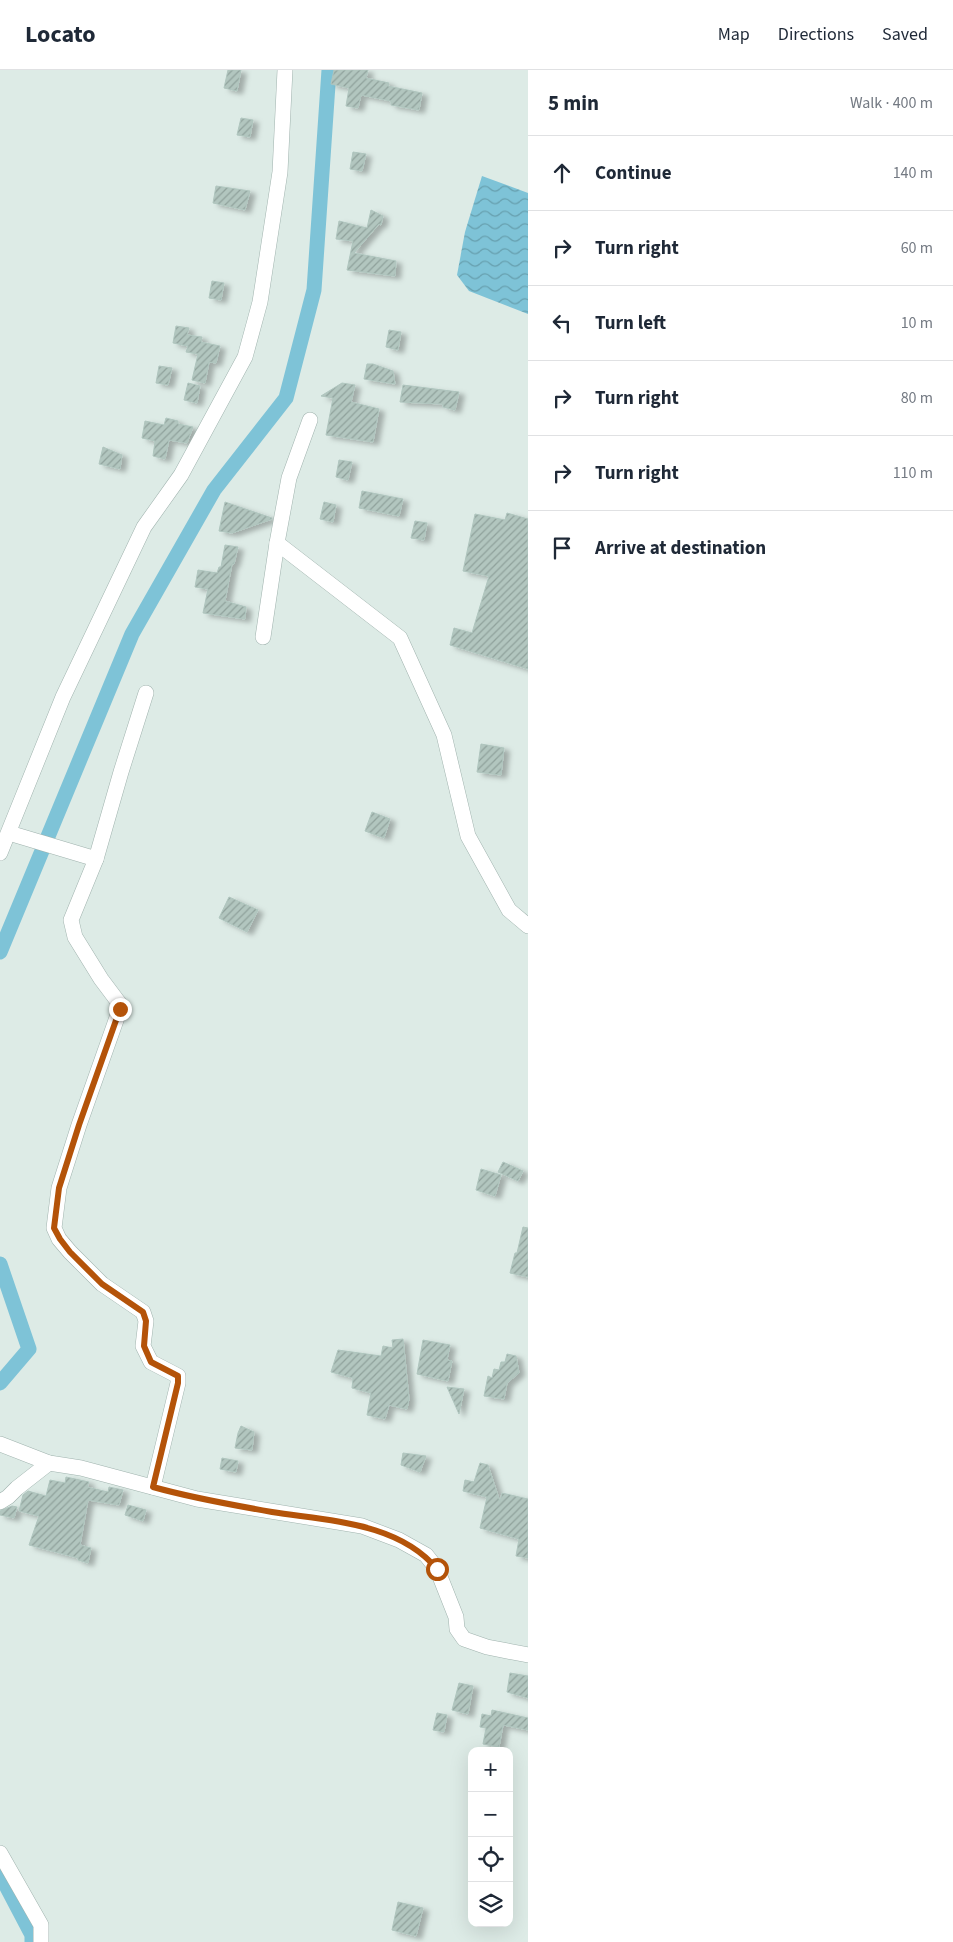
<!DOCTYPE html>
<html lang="en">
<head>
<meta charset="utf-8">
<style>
	body { margin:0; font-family:"Source Sans 3",sans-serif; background:#f6f6f7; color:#1f2937 }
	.controls { position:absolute; right:15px; bottom:15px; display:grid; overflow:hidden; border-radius:10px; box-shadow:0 5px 20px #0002 }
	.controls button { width:45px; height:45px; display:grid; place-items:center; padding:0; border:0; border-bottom:1px solid #e0e1e3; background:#fff; color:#1f2937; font:25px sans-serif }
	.stop { position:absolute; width:15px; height:15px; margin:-11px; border:4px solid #b45309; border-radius:50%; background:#fff }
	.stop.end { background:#b45309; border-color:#fff; box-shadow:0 1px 5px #0008 }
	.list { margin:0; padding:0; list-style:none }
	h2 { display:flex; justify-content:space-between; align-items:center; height:65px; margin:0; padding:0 20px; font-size:21px }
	h2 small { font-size:16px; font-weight:400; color:#747a83 }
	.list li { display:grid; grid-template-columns:32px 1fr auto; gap:15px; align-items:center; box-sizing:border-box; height:75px; padding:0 20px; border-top:1px solid #e0e1e3 }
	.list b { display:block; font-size:19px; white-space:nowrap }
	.list em { font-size:16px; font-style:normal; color:#747a83 }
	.icon { flex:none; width:28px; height:28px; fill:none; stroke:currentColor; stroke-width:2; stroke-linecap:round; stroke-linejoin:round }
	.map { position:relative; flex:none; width:528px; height:1872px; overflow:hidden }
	header { display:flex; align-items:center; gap:30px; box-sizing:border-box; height:70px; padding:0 25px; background:#fff; border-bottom:1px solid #e0e1e3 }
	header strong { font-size:24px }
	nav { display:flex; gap:28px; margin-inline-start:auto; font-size:18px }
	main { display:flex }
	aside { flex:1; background:#fff }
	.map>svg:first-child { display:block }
</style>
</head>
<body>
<header>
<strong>Locato</strong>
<nav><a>Map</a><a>Directions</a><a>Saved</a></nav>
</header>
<main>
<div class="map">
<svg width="528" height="1872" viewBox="0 0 528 1872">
	<defs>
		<pattern id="water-waves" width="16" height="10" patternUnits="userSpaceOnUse" patternTransform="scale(1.25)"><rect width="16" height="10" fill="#7ec3d7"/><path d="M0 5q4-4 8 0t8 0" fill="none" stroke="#67a0af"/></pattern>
		<pattern id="building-hatch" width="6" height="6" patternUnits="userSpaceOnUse" patternTransform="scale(1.25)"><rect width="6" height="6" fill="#b2c6bf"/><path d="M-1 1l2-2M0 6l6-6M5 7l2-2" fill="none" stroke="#90a29c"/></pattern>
		<filter id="shadow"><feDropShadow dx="5.5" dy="3" stdDeviation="2.5" flood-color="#0004"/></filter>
	</defs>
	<rect width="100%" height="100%" fill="#ddebe6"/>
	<!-- water -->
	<polygon fill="url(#water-waves)" points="482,106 528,123 528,244 469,221 457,205 465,162"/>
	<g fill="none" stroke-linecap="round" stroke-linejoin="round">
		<!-- canal -->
		<g stroke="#7ec3d7" stroke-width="15">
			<polyline points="0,882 132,564 214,420 286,328 314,220 329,0"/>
			<polyline points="0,1194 29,1279 0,1313"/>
			<polyline points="0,1804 32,1865 32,1872"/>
		</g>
	</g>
	<!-- building -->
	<g fill="url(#building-hatch)" stroke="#afc5be" filter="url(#shadow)">
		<polygon points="228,0 241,0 237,21 224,18"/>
		<polygon points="334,0 368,0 366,8 389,13 388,16 422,23 419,40 391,35 391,31 361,25 358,38 346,36 349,18 331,14"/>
		<polygon points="241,48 253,50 250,67 237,65"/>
		<polygon points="353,82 366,84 362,101 350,99"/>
		<polygon points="216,116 250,121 245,140 213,133"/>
		<polygon points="371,140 383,146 381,155 379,154 354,183 396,191 395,206 347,200 353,171 336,169 339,151 367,158"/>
		<polygon points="212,211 224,213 221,230 209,228"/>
		<polygon points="176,256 189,258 187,265 202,267 201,272 220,276 216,293 209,292 205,313 192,310 198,284 186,282 188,276 173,273"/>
		<polygon points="389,260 401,262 398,280 386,277"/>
		<polygon points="367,294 373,294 393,301 395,314 364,309"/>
		<polygon points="159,296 172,298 168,315 156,313"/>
		<polygon points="188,313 200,316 197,333 184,330"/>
		<polygon points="342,313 355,315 351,332 379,339 373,372 326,365 333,328 321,326"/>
		<polygon points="403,315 459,322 455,340 443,337 443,334 400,332"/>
		<polygon points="166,348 178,351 178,354 193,357 187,373 169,370 165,389 153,386 155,371 142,368 145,351 164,355"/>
		<polygon points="103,377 122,385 120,399 99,394"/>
		<polygon points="339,390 352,392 348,410 336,407"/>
		<polygon points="362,421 403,429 399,446 359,438"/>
		<polygon points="225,432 272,448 272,449 232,463 219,461"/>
		<polygon points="324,432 336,435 333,452 320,449"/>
		<polygon points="507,443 528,449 528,599 450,575 454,558 472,563 489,506 463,501 475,444 505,450"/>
		<polygon points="415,451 427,453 424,470 411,468"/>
		<polygon points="225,475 238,477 234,494 232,494 225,531 246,537 245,549 203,543 208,519 195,517 198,500 217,503 219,497 221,497"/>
		<polygon points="481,674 504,678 501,705 477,702"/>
		<polygon points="372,742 390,749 384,768 365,761"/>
		<polygon points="229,827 258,840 247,862 219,848"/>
		<polygon points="503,1092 523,1101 518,1111 498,1102"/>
		<polygon points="481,1099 501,1105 495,1126 476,1120"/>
		<polygon points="523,1157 528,1158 528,1207 510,1203 515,1183 517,1183"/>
		<polygon points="403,1269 409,1329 407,1339 389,1335 385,1349 367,1345 371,1323 352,1318 353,1308 331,1302 338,1280 381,1286 383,1276 393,1278 392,1270"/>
		<polygon points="423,1270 450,1275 447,1290 452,1291 448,1311 417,1304"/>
		<polygon points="507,1284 516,1286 519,1303 507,1313 504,1329 484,1326 488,1306 492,1308 494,1299 499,1300 501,1292 505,1292"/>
		<polygon points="447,1317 464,1319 459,1344"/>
		<polygon points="241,1356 254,1362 252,1380 235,1378 238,1363"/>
		<polygon points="403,1383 426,1386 420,1402 401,1395"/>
		<polygon points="222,1388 238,1391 236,1402 220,1399"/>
		<polygon points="480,1393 488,1395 500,1432 502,1423 528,1429 528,1488 516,1486 519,1469 480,1458 487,1427 463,1421 465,1410 474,1412"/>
		<polygon points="66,1407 89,1412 87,1417 108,1422 109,1417 123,1420 119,1435 88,1430 80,1475 91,1478 88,1493 78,1490 78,1488 29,1475 39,1446 19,1441 23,1425 28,1421 46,1426 50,1410 65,1413"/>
		<polygon points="128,1435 146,1440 143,1451 125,1445"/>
		<polygon points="12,1436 17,1437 14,1448 0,1445 0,1441"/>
		<polygon points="510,1603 528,1606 528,1628 507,1622"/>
		<polygon points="459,1613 473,1616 468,1644 452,1640"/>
		<polygon points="492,1640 528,1648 528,1660 503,1655 499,1677 483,1674 486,1658 480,1657 482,1644 491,1646"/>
		<polygon points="437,1643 447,1645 444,1662 433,1660"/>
		<polygon points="398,1832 423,1838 416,1866 392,1860"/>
	</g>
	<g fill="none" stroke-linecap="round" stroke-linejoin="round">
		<!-- minor casing -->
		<g stroke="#a0b3ae" stroke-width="16">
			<g id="minor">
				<polyline points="277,473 400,568 444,665 468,766 509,840 528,856"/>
				<polyline points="263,567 277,473 289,408 310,350"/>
				<polyline points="146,623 121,702 96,789 71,850 75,867 101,909 119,933 120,939 79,1055 59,1118 54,1158 59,1169 70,1182 102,1214 143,1242 146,1251 143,1276 151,1292 178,1306 178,1313 153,1417"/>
				<polyline points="9,763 96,789"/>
				<polyline points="0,783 63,627 144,457 181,405 245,287 260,232 280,102 285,0"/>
				<polyline points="0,1374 49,1393 81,1398 197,1429 362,1456 399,1470 426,1485 437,1499 456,1547 457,1559 464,1569 487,1577 528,1585"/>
				<polyline points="0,1432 8,1427 17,1418 49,1393"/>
				<polyline points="0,1783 41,1855 41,1872"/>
			</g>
		</g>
		<!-- minor -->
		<use href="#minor" stroke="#fff" stroke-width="15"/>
	</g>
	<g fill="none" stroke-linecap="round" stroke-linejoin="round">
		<!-- route -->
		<path stroke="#b45309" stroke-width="6" d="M120 939 79 1055 59 1118 54 1158 60 1169 70 1182 102 1214 143 1242 146 1251 144 1276 151 1292 178 1306V1313L153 1417C192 1428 232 1435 272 1442 328 1451 398 1452 437 1499"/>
	</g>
</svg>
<div class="controls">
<button>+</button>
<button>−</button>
<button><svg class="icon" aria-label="locate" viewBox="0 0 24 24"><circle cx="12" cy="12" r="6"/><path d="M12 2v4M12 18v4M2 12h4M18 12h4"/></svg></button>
<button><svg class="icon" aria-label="layers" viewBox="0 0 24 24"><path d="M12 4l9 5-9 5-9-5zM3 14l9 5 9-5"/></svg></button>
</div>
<div class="stop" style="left:437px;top:1499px"></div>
<div class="stop end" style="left:120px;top:939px"></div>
</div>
<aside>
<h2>5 min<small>Walk · 400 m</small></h2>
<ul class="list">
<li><svg class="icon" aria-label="ahead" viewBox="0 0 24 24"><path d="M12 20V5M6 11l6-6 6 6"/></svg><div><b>Continue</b></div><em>140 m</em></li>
<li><svg class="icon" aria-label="right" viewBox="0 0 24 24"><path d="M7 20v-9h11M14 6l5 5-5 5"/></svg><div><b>Turn right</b></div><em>60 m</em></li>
<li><svg class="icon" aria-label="left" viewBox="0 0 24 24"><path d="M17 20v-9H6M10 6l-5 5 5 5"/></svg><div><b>Turn left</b></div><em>10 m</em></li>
<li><svg class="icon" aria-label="right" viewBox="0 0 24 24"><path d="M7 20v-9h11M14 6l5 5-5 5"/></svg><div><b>Turn right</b></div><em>80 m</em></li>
<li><svg class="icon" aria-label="right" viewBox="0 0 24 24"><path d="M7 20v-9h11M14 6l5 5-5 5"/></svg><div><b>Turn right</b></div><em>110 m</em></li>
<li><svg class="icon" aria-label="arrive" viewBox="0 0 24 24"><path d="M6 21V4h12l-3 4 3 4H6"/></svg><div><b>Arrive at destination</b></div></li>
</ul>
</aside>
</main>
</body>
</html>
